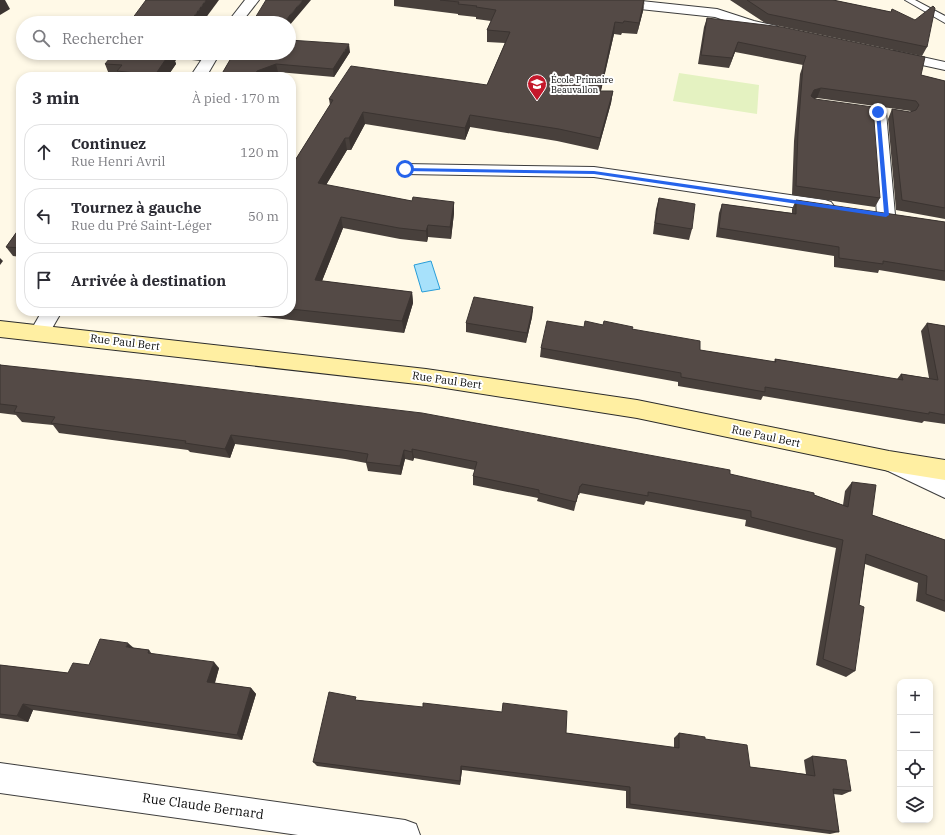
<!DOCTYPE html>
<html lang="fr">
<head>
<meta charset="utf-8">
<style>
	body { margin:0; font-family:"IBM Plex Serif",serif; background:#f2f2f3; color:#2b2b33 }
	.controls { position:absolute; right:12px; bottom:12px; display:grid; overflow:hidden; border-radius:8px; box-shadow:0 2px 6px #0003 }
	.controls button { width:36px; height:36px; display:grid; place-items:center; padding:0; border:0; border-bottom:1px solid #e1e1e2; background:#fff; color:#2b2b33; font:20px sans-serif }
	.stop { position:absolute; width:12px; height:12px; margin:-9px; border:3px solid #2563eb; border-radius:50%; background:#fff }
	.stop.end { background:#2563eb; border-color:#fff; box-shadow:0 1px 4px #0008 }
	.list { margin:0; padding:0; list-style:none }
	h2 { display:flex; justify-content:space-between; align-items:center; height:52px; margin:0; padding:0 16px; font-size:17px }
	h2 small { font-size:13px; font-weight:400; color:#7c7c81 }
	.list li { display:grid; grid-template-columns:26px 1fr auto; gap:12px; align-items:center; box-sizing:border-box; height:56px; margin:0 8px 8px; padding:0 8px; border:1px solid #e1e1e2; border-radius:16px }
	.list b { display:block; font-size:15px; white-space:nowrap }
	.list p { margin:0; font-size:13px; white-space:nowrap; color:#7c7c81 }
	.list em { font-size:13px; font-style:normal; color:#7c7c81 }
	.icon { flex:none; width:22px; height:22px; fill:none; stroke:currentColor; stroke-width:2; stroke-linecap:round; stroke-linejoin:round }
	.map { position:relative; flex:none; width:945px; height:835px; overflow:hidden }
	.search { position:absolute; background:#fff; box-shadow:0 2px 6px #0003; left:16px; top:16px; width:280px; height:44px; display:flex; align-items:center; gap:10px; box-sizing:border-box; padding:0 14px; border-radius:22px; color:#7c7c81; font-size:15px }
	.panel { position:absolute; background:#fff; box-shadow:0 2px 6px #0003; left:16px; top:72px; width:280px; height:244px; border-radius:16px }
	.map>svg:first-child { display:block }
</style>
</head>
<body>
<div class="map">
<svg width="945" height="835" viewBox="0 0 945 835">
	<rect width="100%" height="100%" fill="#fff9e7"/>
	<!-- pitch -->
	<polygon fill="#e4f2c1" points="679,73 759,85 757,114 673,101"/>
	<!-- water -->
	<polygon fill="#a7e1fb" stroke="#289dd8" points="431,261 440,289 422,292 414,265"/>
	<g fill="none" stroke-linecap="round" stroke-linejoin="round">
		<!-- lane casing -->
		<g stroke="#3d3d3d" stroke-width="2">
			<g id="lane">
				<polygon points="905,0 915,0 945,16 945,23"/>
				<path d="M160 53C172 53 207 50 215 58L210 61 165 56Z"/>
			</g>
		</g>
		<!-- street casing -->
		<g stroke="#3d3d3d" stroke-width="2">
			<g id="street">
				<polygon points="245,0 259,0 241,23 227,23"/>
				<polygon points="586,0 632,0 717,9 754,21 777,26 779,29 777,32 772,33 751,29 715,17 593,4 588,3"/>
				<polygon points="895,51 945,62 945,70 890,58 888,55 890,52"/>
				<polygon points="206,53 220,53 206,77 190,77"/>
				<polygon points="878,107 884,109 886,112 895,215 892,219 886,221 880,219 877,215 870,112 872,109"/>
				<polygon points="405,164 594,167 825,200 831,202 834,206 831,210 825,212 594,177 405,174 399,173 397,169 399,165"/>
				<polygon points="42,311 62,311 47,337 40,340 33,337 30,332"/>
				<polygon points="894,453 945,477 945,498 886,470 883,463 886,456"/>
				<polygon points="0,763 405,820 416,824 420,835 298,835 0,793"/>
			</g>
		</g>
		<!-- secondary casing -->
		<g stroke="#2c2c2c" stroke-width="2">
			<polygon id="secondary" points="0,321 426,369 637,400 889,451 945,460 945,480 889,471 637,418 426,385 0,337"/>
		</g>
		<!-- lane -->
		<use href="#lane" fill="#fff" fill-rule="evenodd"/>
		<!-- street -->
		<use href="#street" fill="#fff" fill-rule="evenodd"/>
		<!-- secondary -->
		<use href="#secondary" fill="#ffefa2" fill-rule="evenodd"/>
	</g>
	<!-- wall -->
	<g fill="#48403c">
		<polygon points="394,0 644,0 643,11 637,34 622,33 621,35 614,34 601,91 613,91 611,103 598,150 557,141 470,127 465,140 365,124 351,150 347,150 326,185 412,201 454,202 454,213 451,239 428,237 427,242 400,239 343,228 322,281 412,292 413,303 404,333 212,311 210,316 172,312 172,311 291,311 291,162 294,162 330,105 329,99 487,85 505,43 487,42 487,30 491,21 476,19 476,17 458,15 458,14 394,6"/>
		<polygon points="730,0 833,0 891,12 892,9 927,47 922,56 765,23"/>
		<polygon points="707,18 921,75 945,81 945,219 896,210 888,119 892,109 910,112 912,111 911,111 817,98 814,99 880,198 875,207 792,195 794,141 800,74 803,65 735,52 729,68 698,64 704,27"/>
		<polygon points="350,52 334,77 278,72 265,77 220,77 234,53"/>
		<polygon points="177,59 175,61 176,64 167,77 110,77 105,64"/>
		<polygon points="659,198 692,229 689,240 653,234 656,209"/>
		<polygon points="796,200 945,222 945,281 879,270 878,273 834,267 834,256 716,237 719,213 722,204 792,213 792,209"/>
		<polygon points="21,226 21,257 13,256 6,247"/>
		<polygon points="533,307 532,317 526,343 466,332 466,323"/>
		<polygon points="927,323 945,326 945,424 924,421 922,423 763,396 761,400 678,386 678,382 540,357 541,348 584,327 603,325 632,329 700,350 774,362 775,359 897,379 901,374 929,378 921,331"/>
		<polygon points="0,364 1,365 730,474 814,495 843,505 845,491 852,482 872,515 945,540 945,612 916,601 918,583 865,564 859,605 855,671 846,677 816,665 836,548 745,526 746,520 646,501 644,505 580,493 579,495 578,495 574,511 537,501 538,498 473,485 473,476 475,470 414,458 413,461 405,459 401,475 368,471 366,463 345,459 235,444 230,458 190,452 188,450 59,433 53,425 22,422 16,415 0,413"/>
		<polygon points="134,648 149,650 152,654 219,668 215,683 251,688 256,694 242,740 33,710 28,722 0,718 0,665 68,673"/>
		<polygon points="358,700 566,733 674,748 674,738 679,733 705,739 750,767 781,771 806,774 804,760 812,756 851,791 842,795 833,794 839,832 830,834 626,808 626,791 462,770 460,785 317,766 313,762"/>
	</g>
	<!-- shaded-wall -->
	<g fill="#3b3431">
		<polygon points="0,0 5,0 10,9 0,15"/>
		<polygon points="206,0 219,0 202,23 189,23"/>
		<polygon points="303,0 311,0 289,26 289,23 283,23"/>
		<polygon points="645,0 643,11 637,34 639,23"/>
		<polygon points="615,22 614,34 598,102 600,91"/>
		<polygon points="738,42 735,52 729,68 732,58"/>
		<polygon points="349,44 350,52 334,77 333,69"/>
		<polygon points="170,53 175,53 177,59 175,61 176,64 167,77 156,77 155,75"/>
		<polygon points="276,64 278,72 265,77 254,77 257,71"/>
		<polygon points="821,88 817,98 811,100 811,96 814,90"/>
		<polygon points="613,91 611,103 598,150 600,138"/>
		<polygon points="363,112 365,124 351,150 349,138"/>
		<polygon points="470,115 470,127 465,140 465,128"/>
		<polygon points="345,138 347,150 320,195 318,183"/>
		<polygon points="454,202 454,213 451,239 450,227"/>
		<polygon points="341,217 343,228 318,291 315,280"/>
		<polygon points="428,225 428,237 427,242 426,231"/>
		<polygon points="0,258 3,261 0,265"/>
		<polygon points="412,292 413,303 404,333 402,321"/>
		<polygon points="533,307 532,317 526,343 527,333"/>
		<polygon points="208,311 212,311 210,316"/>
		<polygon points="231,435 235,444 230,458 225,449"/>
		<polygon points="412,449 414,458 413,461 412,452"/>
		<polygon points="404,450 405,459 401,475 400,466"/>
		<polygon points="128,643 135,649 126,647"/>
		<polygon points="214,662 219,668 213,688 207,682"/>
		<polygon points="251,688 256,694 242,740 237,735"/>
		<polygon points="23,704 33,710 28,722 17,716"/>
		<polygon points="461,766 462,770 460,785 460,781"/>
	</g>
	<!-- building -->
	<g fill="#544a46" stroke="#3b3431">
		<polygon points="146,0 206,0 189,23 129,23"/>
		<polygon points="266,0 303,0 283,23 252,23"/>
		<polygon points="440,0 644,0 639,23 624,21 623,23 615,22 600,91 613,91 600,138 559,129 470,115 465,128 363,112 349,138 345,138 318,183 412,201 413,197 454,202 450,227 428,225 426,231 399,228 341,217 315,280 412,292 402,321 291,309 291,162 294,162 333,100 329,99 351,66 487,85 510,32 487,30 496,10 476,7 477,6 458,4 459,2"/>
		<polygon points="747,0 833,0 891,12 892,9 915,20 933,6 935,8 927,47 768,14"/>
		<polygon points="707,18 782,27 925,57 921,75 945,81 945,208 902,200 892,109 910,112 916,110 919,105 916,101 821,88 814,90 811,96 815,99 873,107 880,198 796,186 798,132 803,65 806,56 738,42 732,58 701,55"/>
		<polygon points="289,40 349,44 333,69 276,64 257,71 254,77 220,77 234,53 289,53"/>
		<polygon points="114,53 170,53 155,75 117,71 122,65 105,64"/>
		<polygon points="659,198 695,204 692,229 655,223"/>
		<polygon points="796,200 945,222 945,271 883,261 883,264 839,258 839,247 719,228 722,204 796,214"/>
		<polygon points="21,226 21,248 6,247"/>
		<polygon points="474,297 533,307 527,333 466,323"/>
		<polygon points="547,321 584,327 585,321 603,325 604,321 633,327 632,329 700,341 700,350 776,362 775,359 903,380 901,374 938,380 927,323 945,326 945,415 929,412 929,414 765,387 765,392 681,377 681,373 541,348"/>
		<polygon points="0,365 151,381 422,413 730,470 730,474 814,493 814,495 848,507 852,482 876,485 872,515 945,540 945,601 926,594 927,576 866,554 859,605 864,607 855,671 823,659 843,540 751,517 751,511 648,492 648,496 582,484 581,486 580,486 576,502 539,493 539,490 473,476 477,462 412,449 412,452 404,450 400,466 366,462 368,454 343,450 231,435 225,449 185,443 186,441 51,423 55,417 14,412 17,406 0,404"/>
		<polygon points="100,639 128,643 126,647 149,650 148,653 214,662 207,682 251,688 237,735 23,704 17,716 0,714 0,665 68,673 73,663 89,665"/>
		<polygon points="329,692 356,697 355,700 423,707 423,703 502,712 503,703 567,711 566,733 679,748 679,733 705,737 705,739 747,745 750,767 781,771 815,776 812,756 846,760 851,791 833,789 839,832 630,804 630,787 461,766 460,781 313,762"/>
	</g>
	<!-- route -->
	<polygon fill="#2563eb" points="876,112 880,112 889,215 886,217 594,174 405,171 402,169 405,168 594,171 884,213"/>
	<!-- icons -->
	<defs>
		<g id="school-pin" transform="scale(1)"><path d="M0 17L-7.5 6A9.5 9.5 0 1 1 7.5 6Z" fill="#c4182b" stroke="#fff"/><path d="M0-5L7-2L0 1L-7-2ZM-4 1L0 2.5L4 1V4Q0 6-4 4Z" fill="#fff"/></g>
	</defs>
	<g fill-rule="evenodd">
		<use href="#school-pin" x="537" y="84"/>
	</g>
	<g text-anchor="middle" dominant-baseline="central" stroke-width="4" stroke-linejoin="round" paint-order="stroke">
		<!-- far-poi labels -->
		<g font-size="9" fill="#0a0a0a" stroke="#fff" text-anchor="start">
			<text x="551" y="79">École Primaire<tspan x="551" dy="10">Beauvallon</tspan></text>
		</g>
		<!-- street labels -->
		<g font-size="11" fill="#0a0a0a" stroke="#fff">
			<text transform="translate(125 342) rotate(7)">Rue Paul Bert</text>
			<text transform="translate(447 380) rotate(8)">Rue Paul Bert</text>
			<text transform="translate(766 436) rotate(12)">Rue Paul Bert</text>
		</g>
		<!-- near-street labels -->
		<g font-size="13" fill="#0a0a0a" stroke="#fff">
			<text transform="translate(203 806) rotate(8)">Rue Claude Bernard</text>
		</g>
	</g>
</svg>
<div class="controls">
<button>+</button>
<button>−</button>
<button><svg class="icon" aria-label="locate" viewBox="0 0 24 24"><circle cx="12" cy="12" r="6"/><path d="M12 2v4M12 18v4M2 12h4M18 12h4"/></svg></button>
<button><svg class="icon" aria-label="layers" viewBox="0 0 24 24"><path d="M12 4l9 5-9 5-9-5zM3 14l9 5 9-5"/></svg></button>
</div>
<div class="stop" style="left:405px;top:169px"></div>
<div class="stop end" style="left:878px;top:112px"></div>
<div class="search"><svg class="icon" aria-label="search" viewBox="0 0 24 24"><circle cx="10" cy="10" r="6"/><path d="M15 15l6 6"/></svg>Rechercher</div>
<section class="panel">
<h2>3 min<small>À pied · 170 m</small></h2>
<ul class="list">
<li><svg class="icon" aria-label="ahead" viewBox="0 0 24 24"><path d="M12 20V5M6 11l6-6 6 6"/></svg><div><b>Continuez</b><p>Rue Henri Avril</p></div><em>120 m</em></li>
<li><svg class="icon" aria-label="left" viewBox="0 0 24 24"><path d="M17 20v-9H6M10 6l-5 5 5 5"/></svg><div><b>Tournez à gauche</b><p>Rue du Pré Saint-Léger</p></div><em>50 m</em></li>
<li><svg class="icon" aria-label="arrive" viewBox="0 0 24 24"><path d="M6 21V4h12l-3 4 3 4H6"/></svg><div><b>Arrivée à destination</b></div></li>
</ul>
</section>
</div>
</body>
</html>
